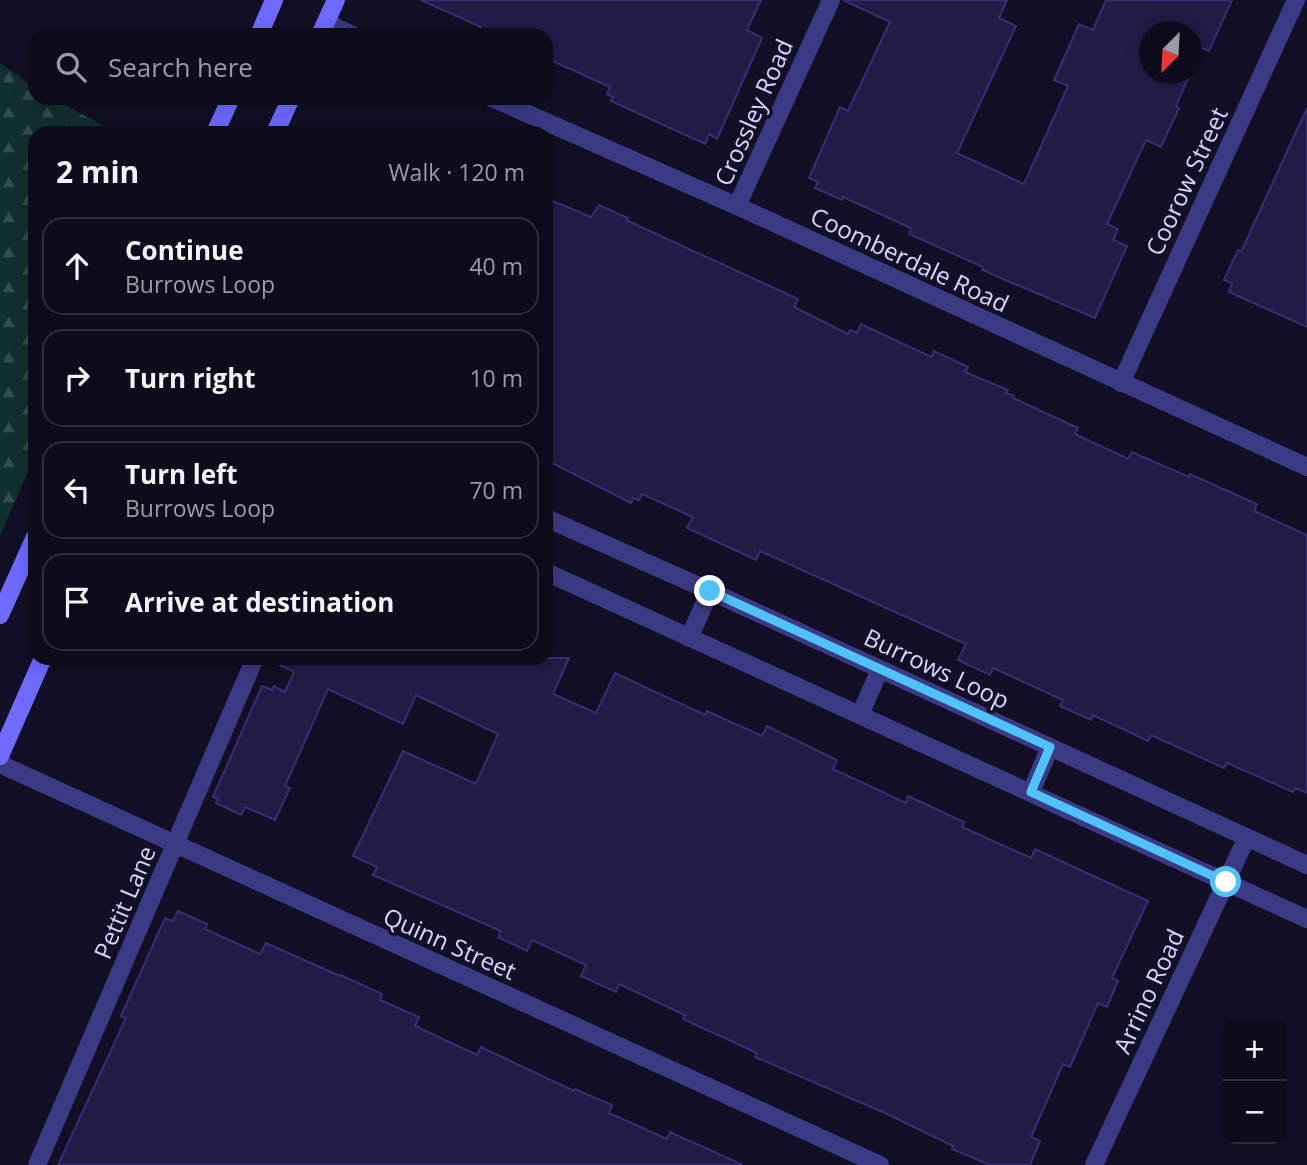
<!DOCTYPE html>
<html lang="en">
<head>
<meta charset="utf-8">
<style>
	body { margin:0; font-family:"Open Sans",sans-serif; background:#171425; color:#f1f3f6 }
	.controls { position:absolute; right:21px; bottom:21px; display:grid; overflow:hidden; border-radius:14px; box-shadow:0 4px 18px #0003 }
	.controls button { width:63px; height:63px; display:grid; place-items:center; padding:0; border:0; border-bottom:2px solid #2e2b3b; background:#0e0b1c; color:#f1f3f6; font:35px sans-serif }
	.compass { position:absolute; left:1139px; top:21px; width:63px; height:63px; border-radius:50%; background:#0e0b1c; box-shadow:0 4px 18px #0003; rotate:204deg }
	.stop { position:absolute; width:21px; height:21px; margin:-16px; border:5px solid #4fc3f7; border-radius:50%; background:#fff }
	.stop.end { background:#4fc3f7; border-color:#fff; box-shadow:0 2px 7px #0008 }
	.list { margin:0; padding:0; list-style:none }
	h2 { display:flex; justify-content:space-between; align-items:center; height:91px; margin:0; padding:0 28px; font-size:30px }
	h2 small { font-size:23px; font-weight:400; color:#9b9ba3 }
	.list li { display:grid; grid-template-columns:46px 1fr auto; gap:21px; align-items:center; box-sizing:border-box; height:98px; margin:0 14px 14px; padding:0 14px; border:2px solid #2e2b3b; border-radius:21px }
	.list b { display:block; font-size:26px; white-space:nowrap }
	.list p { margin:0; font-size:23px; white-space:nowrap; color:#9b9ba3 }
	.list em { font-size:23px; font-style:normal; color:#9b9ba3 }
	.icon { flex:none; width:38px; height:38px; fill:none; stroke:currentColor; stroke-width:2; stroke-linecap:round; stroke-linejoin:round }
	.map { position:relative; flex:none; width:1307px; height:1165px; overflow:hidden }
	.search { position:absolute; background:#0e0b1c; box-shadow:0 4px 18px #0003; left:28px; top:28px; width:525px; height:77px; display:flex; align-items:center; gap:18px; box-sizing:border-box; padding:0 24px; border-radius:21px; color:#9b9ba3; font-size:26px }
	.panel { position:absolute; background:#0e0b1c; box-shadow:0 4px 18px #0003; left:28px; top:126px; width:525px; height:539px; border-radius:21px }
	.map>svg:first-child { display:block }
</style>
</head>
<body>
<div class="map">
<svg width="1307" height="1165" viewBox="0 0 1307 1165">
	<defs>
		<pattern id="forest-firs" width="22" height="20" patternUnits="userSpaceOnUse" patternTransform="scale(1.75)"><rect width="22" height="20" fill="#12302f"/><path d="M5 1l3.5 6h-7zM16 11l3.5 6h-7z" fill="#344d4e"/></pattern>
	</defs>
	<rect width="100%" height="100%" fill="#130f26"/>
	<!-- forest -->
	<polygon fill="url(#forest-firs)" points="0,63 35,88 35,98 52,98 117,133 35,133 35,455 0,536"/>
	<!-- building -->
	<g fill="#241b47" stroke="#3b2d73" stroke-width="2">
		<polygon points="421,0 761,0 747,30 762,38 717,139 709,134 705,144 611,101 613,97 607,94 610,87 546,58 546,35 477,35 481,27"/>
		<polygon points="843,0 1007,0 999,18 1016,26 957,153 1024,184 1068,86 1054,80 1079,24 1093,30 1106,0 1232,0 1209,51 1202,48 1192,70 1192,32 1150,32 1150,74 1190,74 1176,106 1179,108 1161,147 1146,140 1107,224 1118,229 1113,240 1127,246 1095,318 982,270 983,267 909,234 911,228 843,197 842,200 815,188 818,182 809,178 840,107 848,111 890,22"/>
		<polygon points="1307,108 1307,327 1229,292 1232,283 1224,280 1238,250 1241,252"/>
		<polygon points="546,198 591,217 599,205 628,218 626,220 798,299 794,307 848,334 850,330 857,333 861,324 931,357 934,351 968,367 965,372 1008,390 1006,393 1014,396 1013,398 1078,428 1075,434 1128,459 1132,452 1189,477 1190,474 1257,504 1254,511 1307,535 1307,793 1295,788 1293,792 1227,763 1224,768 1151,735 1148,741 1093,715 1091,720 1060,706 1063,700 993,668 990,675 958,660 966,644 760,551 756,560 687,528 693,517 642,494 639,500 633,498 631,503 546,460"/>
		<polygon points="266,658 569,658 553,694 596,713 615,673 705,715 707,711 762,736 767,726 837,760 833,769 906,803 908,796 964,822 962,827 1031,858 1035,849 1148,901 1112,978 1118,981 1107,1007 1098,1003 1070,1067 1063,1064 1031,1137 1040,1141 1030,1165 990,1165 952,1149 953,1146 885,1113 755,1057 757,1053 683,1019 685,1015 619,984 616,992 581,976 586,965 532,940 527,951 498,937 501,931 373,875 377,867 353,856 403,751 476,784 498,734 416,695 403,724 328,689 285,786 290,788 275,820 245,807 241,815 216,803 218,799 213,797 262,686 272,690 274,686 285,692 294,672"/>
		<polygon points="178,911 207,924 205,929 260,954 266,943 340,976 341,975 382,994 380,1000 419,1017 415,1026 477,1055 481,1047 574,1091 575,1089 612,1105 609,1113 667,1139 670,1132 743,1165 58,1165 126,1018 121,1016 165,918 173,921"/>
	</g>
	<g fill="none" stroke-linecap="round" stroke-linejoin="round">
		<!-- street -->
		<g stroke="#3d3a85" stroke-width="18">
			<polyline points="326,22 352,35"/>
			<polyline points="492,98 737,206 1307,467"/>
			<polyline points="737,206 831,0"/>
			<polyline points="1121,383 1296,0"/>
			<polyline points="546,518 710,591 1307,865"/>
			<polyline points="546,572 1307,919"/>
			<polyline points="689,638 710,591"/>
			<polyline points="860,715 880,669"/>
			<polyline points="0,764 880,1165"/>
			<polyline points="1031,792 1050,747"/>
			<polyline points="37,1165 255,658"/>
			<polyline points="1094,1165 1246,839"/>
		</g>
		<!-- secondary -->
		<g stroke="#6f6bff" stroke-width="18">
			<polyline points="259,35 274,0"/>
			<polyline points="320,35 336,0"/>
			<polyline points="215,133 231,98"/>
			<polyline points="275,133 291,98"/>
			<polyline points="0,615 35,537"/>
			<polyline points="0,756 43,658"/>
		</g>
	</g>
	<g fill="none" stroke-linecap="round" stroke-linejoin="round">
		<!-- route -->
		<polyline stroke="#4fc3f7" stroke-width="9" points="710,591 1050,747 1031,792 1226,882"/>
	</g>
	<g text-anchor="middle" dominant-baseline="central" stroke-width="7" stroke-linejoin="round" paint-order="stroke">
		<!-- street labels -->
		<g font-size="24" fill="#d9d4ff" stroke="#130f26">
			<text transform="translate(753 112) rotate(-66)">Crossley Road</text>
			<text transform="translate(1186 181) rotate(-65)">Coorow Street</text>
			<text transform="translate(910 259) rotate(25)">Coomberdale Road</text>
			<text transform="translate(937 668) rotate(25)">Burrows Loop</text>
			<text transform="translate(124 902) rotate(-67)">Pettit Lane</text>
			<text transform="translate(450 943) rotate(24)">Quinn Street</text>
			<text transform="translate(1148 991) rotate(-65)">Arrino Road</text>
		</g>
	</g>
</svg>
<div class="controls">
<button>+</button>
<button>−</button>
</div>
<svg class="compass" viewBox="-18 -18 36 36"><path d="M0-13l5 13h-10z" fill="#e53935"/><path d="M0 13l5-13h-10z" fill="#9b9ba3"/></svg>
<div class="stop" style="left:1226px;top:882px"></div>
<div class="stop end" style="left:710px;top:591px"></div>
<div class="search"><svg class="icon" aria-label="search" viewBox="0 0 24 24"><circle cx="10" cy="10" r="6"/><path d="M15 15l6 6"/></svg>Search here</div>
<section class="panel">
<h2>2 min<small>Walk · 120 m</small></h2>
<ul class="list">
<li><svg class="icon" aria-label="ahead" viewBox="0 0 24 24"><path d="M12 20V5M6 11l6-6 6 6"/></svg><div><b>Continue</b><p>Burrows Loop</p></div><em>40 m</em></li>
<li><svg class="icon" aria-label="right" viewBox="0 0 24 24"><path d="M7 20v-9h11M14 6l5 5-5 5"/></svg><div><b>Turn right</b></div><em>10 m</em></li>
<li><svg class="icon" aria-label="left" viewBox="0 0 24 24"><path d="M17 20v-9H6M10 6l-5 5 5 5"/></svg><div><b>Turn left</b><p>Burrows Loop</p></div><em>70 m</em></li>
<li><svg class="icon" aria-label="arrive" viewBox="0 0 24 24"><path d="M6 21V4h12l-3 4 3 4H6"/></svg><div><b>Arrive at destination</b></div></li>
</ul>
</section>
</div>
</body>
</html>
